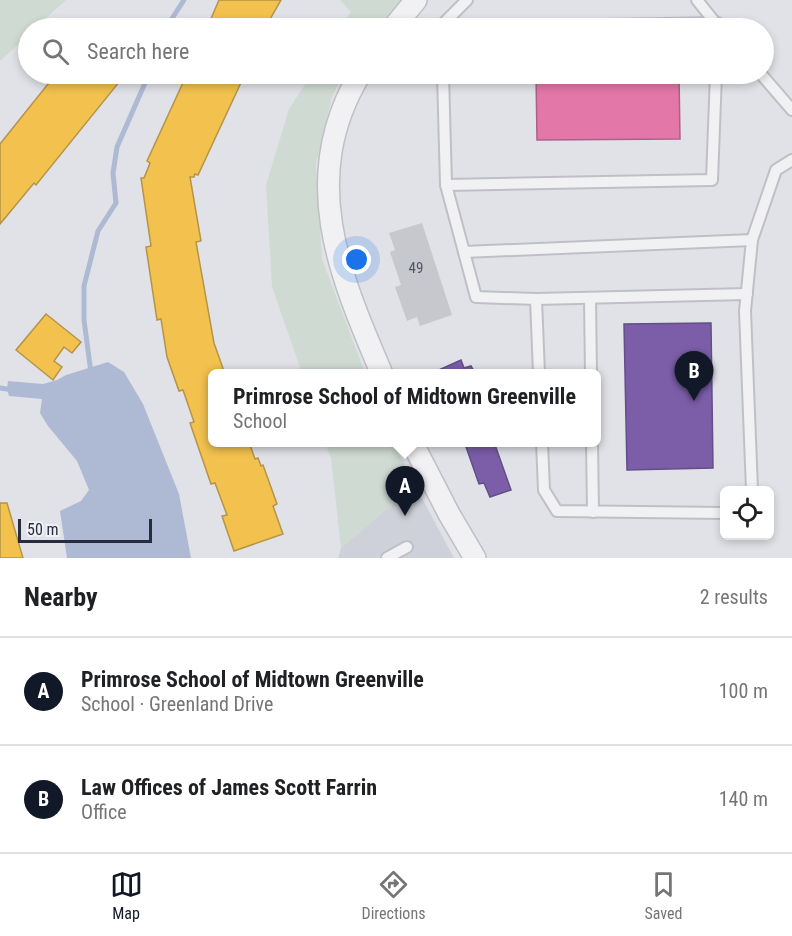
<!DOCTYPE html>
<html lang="en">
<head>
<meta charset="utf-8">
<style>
	body { margin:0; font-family:"Roboto Condensed",sans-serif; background:#f6f6f6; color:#202124 }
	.controls { position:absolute; right:18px; bottom:18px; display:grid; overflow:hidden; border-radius:9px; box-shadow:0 3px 9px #0003 }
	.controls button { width:54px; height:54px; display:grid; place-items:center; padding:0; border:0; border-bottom:2px solid #e0e0e0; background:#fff; color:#202124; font:30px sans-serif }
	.scale { position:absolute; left:18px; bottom:15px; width:134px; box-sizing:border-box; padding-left:6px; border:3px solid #272c40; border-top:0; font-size:16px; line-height:21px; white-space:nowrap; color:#272c40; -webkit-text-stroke:4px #eef0f6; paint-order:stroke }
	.you { position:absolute; left:357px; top:260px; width:21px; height:21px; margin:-15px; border:4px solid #fff; border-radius:50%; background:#1a73e8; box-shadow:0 0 0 9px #1a73e833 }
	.badge { display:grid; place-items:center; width:39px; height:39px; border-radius:50%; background:#111827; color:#fff; font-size:20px; font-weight:700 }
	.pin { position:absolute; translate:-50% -50px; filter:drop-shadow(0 2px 3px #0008) }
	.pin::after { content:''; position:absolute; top:32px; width:21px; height:18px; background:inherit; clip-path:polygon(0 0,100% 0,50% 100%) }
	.popup { position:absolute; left:208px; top:369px; width:393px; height:78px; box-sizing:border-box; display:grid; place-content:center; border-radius:9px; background:#fff; filter:drop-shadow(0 2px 4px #0005); font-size:20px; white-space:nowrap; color:#757577 }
	.popup b { font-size:22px; color:#202124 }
	.popup::after { content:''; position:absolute; left:50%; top:100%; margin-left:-12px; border:12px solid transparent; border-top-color:#fff }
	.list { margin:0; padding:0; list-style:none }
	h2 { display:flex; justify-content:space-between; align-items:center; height:78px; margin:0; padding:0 24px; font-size:26px }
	h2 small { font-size:20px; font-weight:400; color:#757577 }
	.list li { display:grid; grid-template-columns:39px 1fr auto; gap:18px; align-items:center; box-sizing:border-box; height:108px; padding:0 24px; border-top:2px solid #e0e0e0 }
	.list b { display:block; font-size:22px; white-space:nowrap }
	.list p { margin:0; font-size:20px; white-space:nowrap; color:#757577 }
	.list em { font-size:20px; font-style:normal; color:#757577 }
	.icon { flex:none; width:33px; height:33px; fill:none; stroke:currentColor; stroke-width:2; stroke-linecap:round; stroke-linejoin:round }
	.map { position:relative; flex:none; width:792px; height:558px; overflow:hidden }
	.search { position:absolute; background:#fff; box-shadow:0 3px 9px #0003; left:18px; right:18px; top:18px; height:66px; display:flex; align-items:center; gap:15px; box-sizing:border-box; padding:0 21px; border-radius:33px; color:#757577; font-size:22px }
	.sheet { height:294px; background:#fff }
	nav { display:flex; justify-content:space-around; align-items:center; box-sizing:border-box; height:84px; border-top:2px solid #e0e0e0; background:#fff; font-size:16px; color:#757577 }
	nav a { display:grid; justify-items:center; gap:3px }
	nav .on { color:#111827 }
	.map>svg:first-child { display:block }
</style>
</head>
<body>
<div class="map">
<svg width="792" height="558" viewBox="0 0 792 558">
	<rect width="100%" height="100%" fill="#e1e2e7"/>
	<!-- built -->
	<polygon fill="#cfd1da" points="415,485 454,558 338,558 341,548"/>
	<!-- green -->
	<g fill="#cfdad2">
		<polygon points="0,0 66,0 35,28 28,28 28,35 0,61"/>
		<polygon points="340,0 425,0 377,28 340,28 351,12"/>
		<polygon points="312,74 343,74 332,97 316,164 322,259 365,373 302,373 272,287 266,185 289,109"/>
		<polygon points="325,443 393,443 415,485 341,548 331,458"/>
	</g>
	<!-- water -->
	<polygon fill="#aebad3" points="108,362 124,372 143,404 179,494 191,558 67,558 60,511 81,501 89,490 77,461 48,426 40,413 42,399 9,396 7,389 8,381 43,384 57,380 66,375"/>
	<!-- homes -->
	<g fill="#f2c14e" stroke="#b5944a" stroke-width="1.5">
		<polygon points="219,0 281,0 265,28 207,28"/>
		<polygon points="56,74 121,74 124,76 36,185 34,183 0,224 0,144"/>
		<polygon points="187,74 245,74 198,175 195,174 194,177 190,177 201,241 196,242 214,343 225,374 213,374 213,442 249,442 255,459 258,458 261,466 263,465 277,504 273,506 283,534 234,551 222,516 227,515 215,483 211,484 190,423 194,422 183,390 179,391 167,357 161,319 157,320 146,247 151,246 141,178 144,178 150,163 147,161"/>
		<polygon points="46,314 81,342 72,353 64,347 54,361 62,367 53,380 16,350"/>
		<polygon points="0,503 7,503 23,558 0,558"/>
	</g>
	<!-- offices -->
	<g fill="#7b5ea7" stroke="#624f88" stroke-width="1.5">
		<polygon points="711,323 713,468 627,470 624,324"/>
		<polygon points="461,360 464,368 471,366 475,373 430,374"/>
		<polygon points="469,442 494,442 511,490 490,497 484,483 479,484 465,444"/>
	</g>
	<!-- health -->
	<polygon fill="#e377a8" stroke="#ab6089" stroke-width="1.5" points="536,74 679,74 680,139 537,140"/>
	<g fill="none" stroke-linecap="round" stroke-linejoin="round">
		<!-- stream -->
		<g stroke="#aebad3" stroke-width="5">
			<polyline points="166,28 184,0"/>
			<polyline points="91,373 84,320 84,286 98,231 116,203 113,173 117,147 149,74"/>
			<polyline points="0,388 13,390"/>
		</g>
	</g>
	<!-- building -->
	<polygon fill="#c7c8ce" points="422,223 452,315 420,326 417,317 407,321 395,287 401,285 390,252 395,250 389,233"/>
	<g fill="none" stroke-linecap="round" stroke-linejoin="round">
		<!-- service casing -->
		<g stroke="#bfc0c5" stroke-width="14">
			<g id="service">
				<polyline points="697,0 717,25"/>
				<polyline points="443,28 444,23 467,0"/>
				<polyline points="479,28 487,27 718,23 722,28"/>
				<polyline points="443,74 446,185 464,252 752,240 776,170 792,160"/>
				<polyline points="761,74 792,110"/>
				<polyline points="446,185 712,180 716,74"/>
				<polyline points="752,240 745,311 752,490"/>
				<polyline points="464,252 476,297 536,299 539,374"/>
				<polyline points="590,298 591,374"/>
				<polyline points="536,299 747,294"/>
				<polyline points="542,442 544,490 557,511 724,513"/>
				<polyline points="592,442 593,512"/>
				<polyline points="387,558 407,547"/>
			</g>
		</g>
		<!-- minor casing -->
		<g stroke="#bfc0c5" stroke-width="24">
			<g id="minor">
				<polyline points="393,28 416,0"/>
				<path d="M360 74C298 177 339 274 382 374"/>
				<polyline points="412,442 449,514 475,558"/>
			</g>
		</g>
		<!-- service -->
		<use href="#service" stroke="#f1f1f3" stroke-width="10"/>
		<!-- minor -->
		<use href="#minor" stroke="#f1f1f3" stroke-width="21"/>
	</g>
	<g text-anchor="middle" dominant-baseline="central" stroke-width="6" stroke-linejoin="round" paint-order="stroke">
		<!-- number labels -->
		<g font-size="15" fill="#515565">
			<text x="416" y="268">49</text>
		</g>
	</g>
</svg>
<div class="controls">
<button><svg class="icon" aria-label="locate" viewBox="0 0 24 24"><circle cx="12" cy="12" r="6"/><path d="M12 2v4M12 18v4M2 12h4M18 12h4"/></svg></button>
</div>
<div class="scale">50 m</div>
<div class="you"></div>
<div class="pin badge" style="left:405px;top:516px">A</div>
<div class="popup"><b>Primrose School of Midtown Greenville</b>School</div>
<div class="pin badge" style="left:694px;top:401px">B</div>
<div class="search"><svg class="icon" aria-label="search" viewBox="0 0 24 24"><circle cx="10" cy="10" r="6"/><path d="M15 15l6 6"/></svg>Search here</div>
</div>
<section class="sheet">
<h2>Nearby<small>2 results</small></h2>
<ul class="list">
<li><span class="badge">A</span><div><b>Primrose School of Midtown Greenville</b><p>School · Greenland Drive</p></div><em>100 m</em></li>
<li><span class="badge">B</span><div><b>Law Offices of James Scott Farrin</b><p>Office</p></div><em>140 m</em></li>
</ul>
</section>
<nav>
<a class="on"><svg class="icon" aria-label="map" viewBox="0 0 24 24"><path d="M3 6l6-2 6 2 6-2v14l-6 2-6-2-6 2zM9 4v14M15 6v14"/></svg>Map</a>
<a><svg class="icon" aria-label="directions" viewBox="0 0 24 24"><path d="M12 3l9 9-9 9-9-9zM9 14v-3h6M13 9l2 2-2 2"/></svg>Directions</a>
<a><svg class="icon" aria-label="saved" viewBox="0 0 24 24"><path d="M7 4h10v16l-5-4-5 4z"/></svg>Saved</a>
</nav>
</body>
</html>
